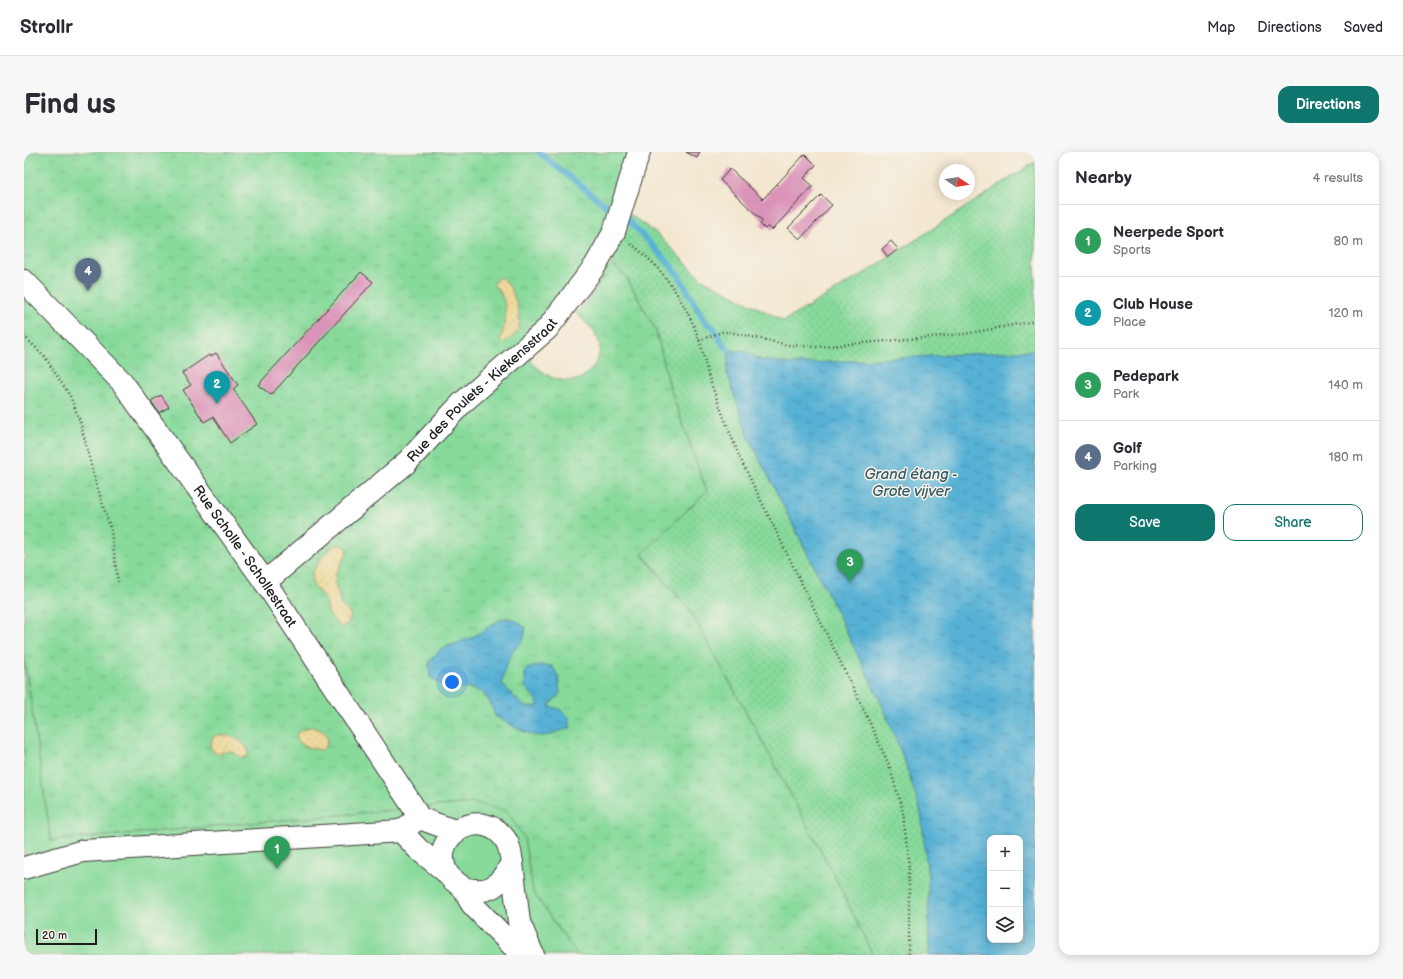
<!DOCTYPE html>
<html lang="en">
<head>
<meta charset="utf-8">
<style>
	body { margin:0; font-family:"Balsamiq Sans",sans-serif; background:#f7f7f7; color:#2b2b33 }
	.controls { position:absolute; right:12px; bottom:12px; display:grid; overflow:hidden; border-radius:8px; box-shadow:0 2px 10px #0003 }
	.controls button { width:36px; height:36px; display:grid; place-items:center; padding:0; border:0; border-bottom:1px solid #e1e1e2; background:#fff; color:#2b2b33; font:20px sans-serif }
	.compass { position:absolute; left:915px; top:12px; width:36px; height:36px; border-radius:50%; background:#fff; box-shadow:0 2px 10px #0003; rotate:102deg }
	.scale { position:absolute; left:12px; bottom:10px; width:61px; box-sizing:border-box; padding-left:4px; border:2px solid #1c1c1c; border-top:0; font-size:11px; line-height:14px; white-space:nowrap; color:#1c1c1c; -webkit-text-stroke:3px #f7f3e8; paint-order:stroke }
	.you { position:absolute; left:428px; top:530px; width:14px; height:14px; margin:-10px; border:3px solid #fff; border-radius:50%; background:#1a73e8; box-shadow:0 0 0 6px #1a73e833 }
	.badge { display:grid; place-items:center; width:26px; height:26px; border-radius:50%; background:#0f766e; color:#fff; font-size:13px; font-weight:700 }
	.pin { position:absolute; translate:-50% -33px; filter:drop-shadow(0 1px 2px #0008) }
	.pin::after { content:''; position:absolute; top:21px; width:14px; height:12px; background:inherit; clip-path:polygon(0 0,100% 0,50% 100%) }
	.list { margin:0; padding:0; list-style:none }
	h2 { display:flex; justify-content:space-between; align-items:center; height:52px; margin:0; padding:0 16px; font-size:17px }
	h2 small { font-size:13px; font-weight:400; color:#7c7c81 }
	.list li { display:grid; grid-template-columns:26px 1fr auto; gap:12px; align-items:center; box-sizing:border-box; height:72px; padding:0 16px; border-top:1px solid #e1e1e2 }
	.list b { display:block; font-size:15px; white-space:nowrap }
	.list p { margin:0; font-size:13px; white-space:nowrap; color:#7c7c81 }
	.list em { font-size:13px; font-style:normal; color:#7c7c81 }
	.actions { display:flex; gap:8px; padding:12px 16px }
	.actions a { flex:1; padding:9px 0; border:1px solid #0f766e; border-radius:12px; text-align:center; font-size:14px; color:#0f766e }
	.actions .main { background:#0f766e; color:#fff }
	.icon { flex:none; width:22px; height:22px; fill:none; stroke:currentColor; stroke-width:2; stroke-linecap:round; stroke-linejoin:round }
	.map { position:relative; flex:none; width:1011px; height:803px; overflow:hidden; border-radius:12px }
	header { display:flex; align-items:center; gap:24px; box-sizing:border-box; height:56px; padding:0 20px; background:#fff; border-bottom:1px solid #e1e1e2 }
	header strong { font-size:19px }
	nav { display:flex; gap:22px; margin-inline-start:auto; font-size:14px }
	.intro { display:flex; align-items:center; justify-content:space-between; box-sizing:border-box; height:96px; padding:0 24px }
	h1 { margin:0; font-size:28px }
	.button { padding:10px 18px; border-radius:12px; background:#0f766e; color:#fff; font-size:14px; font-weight:700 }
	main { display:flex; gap:24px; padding:0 24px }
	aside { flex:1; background:#fff; border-radius:12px; box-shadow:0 2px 10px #0003 }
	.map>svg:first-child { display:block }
</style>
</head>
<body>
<header>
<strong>Strollr</strong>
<nav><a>Map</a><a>Directions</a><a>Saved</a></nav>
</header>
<div class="intro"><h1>Find us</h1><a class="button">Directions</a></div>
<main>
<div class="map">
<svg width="1011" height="803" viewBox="0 0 1011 803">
	<defs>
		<pattern id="grass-tufts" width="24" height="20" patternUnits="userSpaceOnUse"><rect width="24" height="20" fill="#88da9b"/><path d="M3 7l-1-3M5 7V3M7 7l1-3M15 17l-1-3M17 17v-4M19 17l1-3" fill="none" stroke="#75ba85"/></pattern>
		<pattern id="sand-dots" width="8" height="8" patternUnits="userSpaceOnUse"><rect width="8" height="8" fill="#eeda9e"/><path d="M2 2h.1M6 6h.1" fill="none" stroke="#ccba88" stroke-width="1.8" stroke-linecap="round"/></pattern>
		<pattern id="park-dots" width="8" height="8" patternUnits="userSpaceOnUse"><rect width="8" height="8" fill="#88da9b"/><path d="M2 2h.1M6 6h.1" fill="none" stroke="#75ba85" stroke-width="1.8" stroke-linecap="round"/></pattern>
		<pattern id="water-ripples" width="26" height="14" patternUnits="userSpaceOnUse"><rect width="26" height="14" fill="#57b1d5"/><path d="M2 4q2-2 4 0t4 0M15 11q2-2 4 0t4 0" fill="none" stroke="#478fac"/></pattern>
	</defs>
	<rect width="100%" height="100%" fill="#f7f3e8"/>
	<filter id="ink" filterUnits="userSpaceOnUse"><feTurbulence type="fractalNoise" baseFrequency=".025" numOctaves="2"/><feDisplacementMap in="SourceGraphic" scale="8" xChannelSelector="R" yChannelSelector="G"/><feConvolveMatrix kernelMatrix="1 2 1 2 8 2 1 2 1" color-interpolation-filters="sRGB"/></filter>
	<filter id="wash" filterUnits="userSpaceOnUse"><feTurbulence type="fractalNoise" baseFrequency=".012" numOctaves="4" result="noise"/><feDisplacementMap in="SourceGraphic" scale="16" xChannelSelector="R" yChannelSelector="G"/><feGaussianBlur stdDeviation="0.9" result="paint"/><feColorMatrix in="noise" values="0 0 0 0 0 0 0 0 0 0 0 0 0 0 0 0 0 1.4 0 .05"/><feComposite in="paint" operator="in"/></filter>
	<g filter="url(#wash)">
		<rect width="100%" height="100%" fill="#f3e7d0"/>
		<!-- grass -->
		<path fill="url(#grass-tufts)" stroke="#527b5c" d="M0 0 606 1 592 51 564 110 507 180V210C514 216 523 225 532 227 537 228 544 230 548 229 564 227 580 206 575 190 571 178 561 169 552 161L564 148 587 111 603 126 632 179 647 239 683 339 618 403 665 457 729 572 808 719 849 803H554L543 789 509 740 500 686 449 651 27 689 0 504Z"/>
		<!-- sand -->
		<g fill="url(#sand-dots)" stroke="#857b5d">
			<path d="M475 125C488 129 498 162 495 175 493 182 486 187 480 191L476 188C483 168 486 148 469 132Z"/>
			<path d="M311 393H318L323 396V401L312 421 311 431 317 453 327 463C326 470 323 473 316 475L304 461 302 449 288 431V421L295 409 303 399Z"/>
			<path d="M286 575C299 576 311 587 298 598 288 596 275 595 272 584L275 579Z"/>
			<path d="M191 583C204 582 218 586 225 599L223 604 219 606 206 599 193 602 187 598 186 591Z"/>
		</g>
		<!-- park -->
		<path fill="url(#park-dots)" stroke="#527b5c" fill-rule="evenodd" d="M1011 10V803H849L808 719 729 572 665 457 618 402 683 339 647 239 632 179 603 126 587 111 605 62 633 82 678 127 760 169 841 121ZM966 686H996V788H966Z"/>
		<!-- pitch -->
		<polygon fill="#88da9b" stroke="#527b5c" points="0,504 27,689 449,651 483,659 500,686 509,740 543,789 554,803 0,803"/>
		<!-- water -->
		<g fill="url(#water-ripples)" stroke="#3a6678" fill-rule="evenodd">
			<path d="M705 198 720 199 737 208 771 212 1011 198V803H905L904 725 897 661 882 613 860 557 805 444 725 286 703 221ZM966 686H996V788H966Z"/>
			<path d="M479 466 491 468 502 476 499 489 490 498 482 513 478 531 488 543 501 555H514L513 548 501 535V518L515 513 528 514 534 524 536 541 525 554 535 557 546 566V576C538 578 524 584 518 584 499 583 487 572 471 564 461 530 450 540 423 534 417 533 411 528 406 525L405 509 417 497 449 485Z"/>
		</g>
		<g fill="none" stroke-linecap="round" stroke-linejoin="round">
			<!-- stream -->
			<g stroke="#57b1d5" stroke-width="6">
				<polyline points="514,0 589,59"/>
				<polyline points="603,67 642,108 655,124 681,170 690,176 700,194 705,198"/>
			</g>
		</g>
		<g id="blocks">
			<!-- building -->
			<g fill="#da93b8">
				<polygon points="662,0 676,0 673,6"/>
				<polygon points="781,2 792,13 780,26 789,34 748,78 744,74 741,77 736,72 739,69 696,28 706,17 739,47"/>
				<polygon points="797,43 808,53 776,87 764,76"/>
				<polygon points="867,89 874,97 864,105 858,97"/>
				<polygon points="337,120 349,130 247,243 234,233"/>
				<polygon points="192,201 214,233 209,237 233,272 206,291 189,265 180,270 159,238 167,233 158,221 185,203 187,204"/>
				<polygon points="137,243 145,255 135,261 127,249"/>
			</g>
		</g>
	</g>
	<g filter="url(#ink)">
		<use href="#blocks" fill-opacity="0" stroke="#3c3a37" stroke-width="1"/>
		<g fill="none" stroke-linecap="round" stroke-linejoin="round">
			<!-- minor casing -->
			<g stroke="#3c3a37" stroke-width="24">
				<g id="minor">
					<path id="s1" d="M0 129 98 230 241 430 388 653 395 666 431 679"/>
					<path id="s2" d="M241 430 383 310 438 251 523 177 571 114 590 80 615 0"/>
					<polyline points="377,679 394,697 422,720"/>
					<polyline points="488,711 495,770 509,803"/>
					<polyline points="0,716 59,699 377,679 395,666"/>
					<path d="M439 736C466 743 475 734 488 711 487 704 486 696 483 690 461 653 405 680 422 719 426 728 433 730 439 736 443 741 444 747 448 752 463 768 478 783 493 798L501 803"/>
				</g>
			</g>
			<!-- path -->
			<g stroke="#3c3a37" stroke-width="2.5" stroke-dasharray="1 3" stroke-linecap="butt">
				<path d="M607 92C638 114 663 152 675 188 679 199 681 212 684 223 694 251 705 279 716 306L838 554 865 613 879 660 885 715V803"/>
				<polyline points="0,184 21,205 46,244 56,269 69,321 87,379 94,430"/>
				<polyline points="675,188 698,180 706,180 764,193 794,195 941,182 1011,169"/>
			</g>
			<!-- minor -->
			<use href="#minor" stroke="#fff" stroke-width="22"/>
		</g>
	</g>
	<g text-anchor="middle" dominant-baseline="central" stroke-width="3" stroke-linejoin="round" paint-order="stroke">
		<!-- street labels -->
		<g font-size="14" fill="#1c1c1c" stroke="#f7f3e8">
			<text stroke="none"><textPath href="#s2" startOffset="290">Rue des Poulets - Kiekensstraat</textPath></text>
			<text stroke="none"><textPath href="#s1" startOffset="354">Rue Scholle - Schollestraat</textPath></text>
		</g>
		<!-- water labels -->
		<g font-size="15" font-style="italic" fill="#345866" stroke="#f7f3e8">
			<text x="887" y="322">Grand étang -<tspan x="887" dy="17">Grote vijver</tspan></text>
		</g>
	</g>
</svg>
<div class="controls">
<button>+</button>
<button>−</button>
<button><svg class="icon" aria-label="layers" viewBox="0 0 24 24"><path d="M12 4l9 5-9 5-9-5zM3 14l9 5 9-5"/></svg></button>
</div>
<svg class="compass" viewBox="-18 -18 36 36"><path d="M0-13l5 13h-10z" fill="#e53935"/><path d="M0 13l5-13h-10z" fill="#7c7c81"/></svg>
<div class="scale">20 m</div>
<div class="you"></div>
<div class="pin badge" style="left:253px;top:717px;background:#2e9e5b">1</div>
<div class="pin badge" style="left:193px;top:252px;background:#0f9aa8">2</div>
<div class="pin badge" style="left:826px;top:430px;background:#2e9e5b">3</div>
<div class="pin badge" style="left:64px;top:139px;background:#5c6f8a">4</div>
</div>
<aside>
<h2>Nearby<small>4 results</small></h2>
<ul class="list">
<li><span class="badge" style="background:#2e9e5b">1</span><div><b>Neerpede Sport</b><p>Sports</p></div><em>80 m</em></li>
<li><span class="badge" style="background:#0f9aa8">2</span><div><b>Club House</b><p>Place</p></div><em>120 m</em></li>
<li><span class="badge" style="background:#2e9e5b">3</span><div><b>Pedepark</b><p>Park</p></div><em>140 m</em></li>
<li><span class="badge" style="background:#5c6f8a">4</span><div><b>Golf</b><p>Parking</p></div><em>180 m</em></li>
</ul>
<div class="actions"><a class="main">Save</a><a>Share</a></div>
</aside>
</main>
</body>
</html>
